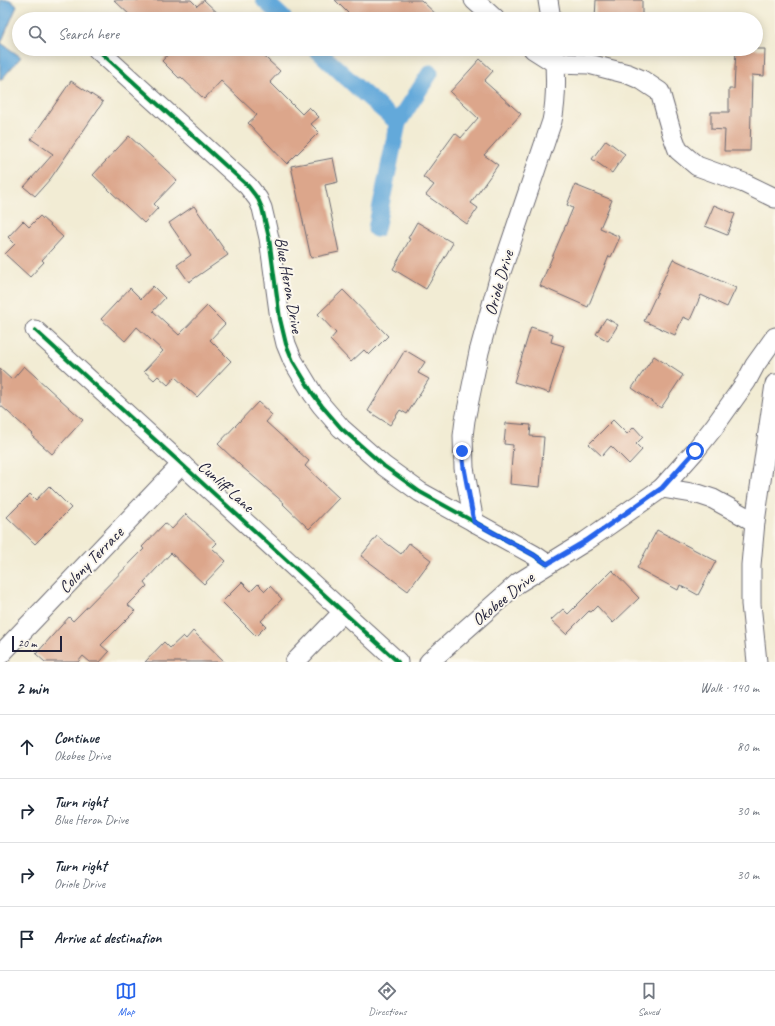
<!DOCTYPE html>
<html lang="en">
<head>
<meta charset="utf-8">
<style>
	body { margin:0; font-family:Caveat,sans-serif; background:#f6f6f7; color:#1f2937 }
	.scale { position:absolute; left:12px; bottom:10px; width:50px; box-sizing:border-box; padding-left:4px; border:2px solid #22223b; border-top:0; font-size:11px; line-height:14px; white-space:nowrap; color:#22223b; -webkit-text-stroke:3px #fbf7ec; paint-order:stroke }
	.stop { position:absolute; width:12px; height:12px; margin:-9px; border:3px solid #2563eb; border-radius:50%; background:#fff }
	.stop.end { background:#2563eb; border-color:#fff; box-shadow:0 1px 4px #0008 }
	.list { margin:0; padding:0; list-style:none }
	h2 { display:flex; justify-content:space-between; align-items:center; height:52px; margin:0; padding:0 16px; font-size:17px }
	h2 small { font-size:13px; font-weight:400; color:#747a83 }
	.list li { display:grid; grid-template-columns:26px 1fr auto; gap:12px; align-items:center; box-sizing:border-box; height:64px; padding:0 16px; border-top:1px solid #e0e1e3 }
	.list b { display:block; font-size:15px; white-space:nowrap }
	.list p { margin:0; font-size:13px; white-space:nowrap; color:#747a83 }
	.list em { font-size:13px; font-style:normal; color:#747a83 }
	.icon { flex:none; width:22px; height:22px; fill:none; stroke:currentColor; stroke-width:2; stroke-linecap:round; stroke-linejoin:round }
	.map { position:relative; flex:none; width:775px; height:662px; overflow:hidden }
	.search { position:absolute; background:#fff; box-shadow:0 2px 10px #0003; left:12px; right:12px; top:12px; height:44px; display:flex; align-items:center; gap:10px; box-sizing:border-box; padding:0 14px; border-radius:22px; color:#747a83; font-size:15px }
	.sheet { height:308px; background:#fff }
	nav { display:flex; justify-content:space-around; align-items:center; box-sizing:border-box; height:56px; border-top:1px solid #e0e1e3; background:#fff; font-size:11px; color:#747a83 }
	nav a { display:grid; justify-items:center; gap:2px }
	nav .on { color:#2563eb }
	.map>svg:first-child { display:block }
</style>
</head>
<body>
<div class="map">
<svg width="775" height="662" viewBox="0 0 775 662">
	<rect width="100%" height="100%" fill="#fbf7ec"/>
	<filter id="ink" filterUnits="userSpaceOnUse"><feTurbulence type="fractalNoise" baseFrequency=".025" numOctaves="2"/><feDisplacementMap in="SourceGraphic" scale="8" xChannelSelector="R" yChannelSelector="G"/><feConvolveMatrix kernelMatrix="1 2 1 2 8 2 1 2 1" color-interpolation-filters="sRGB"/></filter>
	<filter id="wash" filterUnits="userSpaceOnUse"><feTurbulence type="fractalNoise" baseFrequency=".012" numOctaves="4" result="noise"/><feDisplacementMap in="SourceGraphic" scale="16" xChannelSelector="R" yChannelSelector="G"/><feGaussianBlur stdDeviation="0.9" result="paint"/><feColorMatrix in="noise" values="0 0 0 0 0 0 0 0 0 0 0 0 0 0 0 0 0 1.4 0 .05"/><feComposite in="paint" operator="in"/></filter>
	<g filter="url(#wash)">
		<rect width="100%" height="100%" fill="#f2ecd4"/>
		<!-- water -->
		<polygon fill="#64a9da" stroke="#43668a" points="0,0 10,0 17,6 1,43 21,57 0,81"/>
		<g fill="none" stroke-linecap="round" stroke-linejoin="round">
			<!-- canal -->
			<g stroke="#64a9da" stroke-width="17">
				<polyline points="264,0 284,19"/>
				<polyline points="316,49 361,91 398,123"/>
				<polyline points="376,229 398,123 430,73"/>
			</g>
		</g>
		<g id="blocks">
			<!-- building -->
			<g fill="#dca68b">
				<polygon points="114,0 191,0 197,6 204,0 224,19 134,19"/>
				<polygon points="335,0 421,0 441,19 354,19"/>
				<polygon points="596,0 642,0 642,19 595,19"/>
				<polygon points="173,49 256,49 280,71 270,82 302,114 309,107 319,117 311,124 319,132 287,164 248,123 257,115 221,81 204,99 181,77 179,78 162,61"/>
				<polygon points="736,49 765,49 764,76 752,75 750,151 724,151 725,130 711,129 711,112 729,112 729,89 734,89"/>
				<polygon points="480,59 493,71 484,81 521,114 484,155 498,165 471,203 478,208 467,224 426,195 434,185 423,177 455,133 461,138 478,118 450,92"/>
				<polygon points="71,81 103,102 51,178 35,196 24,187 53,154 31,139"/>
				<polygon points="129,136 177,180 154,204 158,208 144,223 93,175"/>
				<polygon points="606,140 625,154 612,173 592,159"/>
				<polygon points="333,158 338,182 325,185 339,252 311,258 291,166"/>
				<polygon points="575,185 612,200 600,228 620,237 611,257 609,256 588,307 540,286 573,208 567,205"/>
				<polygon points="714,205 735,214 727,235 705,226"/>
				<polygon points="194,206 228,255 189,282 177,265 191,255 169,223"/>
				<polygon points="40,216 63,237 42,260 44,262 30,277 5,254 15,244 8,237 23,221 29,227"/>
				<polygon points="417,222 453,243 426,289 393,269 410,239 408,238"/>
				<polygon points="673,259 736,288 727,307 701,295 690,320 683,317 675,335 644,321"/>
				<polygon points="153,286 165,298 153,311 179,335 207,306 225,324 210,340 231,361 197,397 175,377 168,385 158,376 154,380 144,371 163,351 137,327 125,341 101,319 130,288 141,299"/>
				<polygon points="343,290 388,336 369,355 364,350 351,362 330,340 336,333 318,314"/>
				<polygon points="606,318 618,325 608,341 596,334"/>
				<polygon points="531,327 553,334 551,342 564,346 549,393 514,382"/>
				<polygon points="405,350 425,362 418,373 429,379 407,414 400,410 390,425 368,411"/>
				<polygon points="654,356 683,375 661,408 632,388"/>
				<polygon points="24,366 83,420 52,454 32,436 33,434 0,405 0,369 12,380"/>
				<polygon points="258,402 272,415 266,422 309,461 305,466 339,498 309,529 283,504 284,503 241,466 218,444"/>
				<polygon points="613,420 627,434 634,427 643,437 636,444 642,450 629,464 611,446 602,456 589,444"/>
				<polygon points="506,423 531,425 530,436 544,437 540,487 510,484 513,445 504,444"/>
				<polygon points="49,486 71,508 35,544 7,517 30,494 36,500"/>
				<polygon points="186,514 217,543 212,548 226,561 204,584 171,553 144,582 147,586 128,605 135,611 101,645 109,652 100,662 90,662 83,656 78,662 45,662 36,654 69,617 73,621 144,549 142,547 165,523 172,529"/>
				<polygon points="657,530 716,561 698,595 680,585 678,590 637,568"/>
				<polygon points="377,536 401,554 409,543 431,560 408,591 361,556"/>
				<polygon points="612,570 639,598 613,623 597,606 591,612 589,611 566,634 551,620 563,609 568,614"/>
				<polygon points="242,582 251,591 258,584 265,591 270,586 282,599 261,621 266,626 256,636 222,602"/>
				<polygon points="193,631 225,662 145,662 164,642 170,648 183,636 186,639"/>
			</g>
		</g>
	</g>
	<g filter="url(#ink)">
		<use href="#blocks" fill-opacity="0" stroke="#6b6971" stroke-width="1"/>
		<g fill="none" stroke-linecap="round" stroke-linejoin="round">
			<!-- minor casing -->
			<g stroke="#6b6971" stroke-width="21">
				<g id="minor">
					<polyline points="474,0 495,19"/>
					<polyline points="548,0 551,19"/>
					<polyline points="97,49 248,186 258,199 262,208 269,238 280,319 286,344 293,361 313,394 322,406 341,428 384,466 420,492 534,555 547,564"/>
					<polyline points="533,49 555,63 589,64 628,74 642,80 660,92 672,134 678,150 697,166 744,183 775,198"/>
					<polyline points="35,330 398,662"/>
					<polyline points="662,488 695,451 714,427 746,382 755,365 775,337"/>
					<path d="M474 522 464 468 463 436 465 420 479 352 500 275 552 121C557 98 556 72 554 49"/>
					<polyline points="0,655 182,464"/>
					<polyline points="295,662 344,611"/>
					<polyline points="429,662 518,583 586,541 662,488 698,494 713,499 755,522"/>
					<polyline points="757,662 751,604 751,565 755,522 775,384"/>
				</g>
			</g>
			<!-- minor -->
			<use href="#minor" stroke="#fff" stroke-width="19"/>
			<!-- cycleway casing -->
			<g stroke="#fbf7ec" stroke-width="6">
				<g id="cycleway">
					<polyline points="97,49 248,186 258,199 262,208 269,238 280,319 286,344 293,361 313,394 322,406 341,428 384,466 420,492 534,555 547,564"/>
					<polyline points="35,330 398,662"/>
				</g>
			</g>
			<!-- cycleway -->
			<use href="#cycleway" stroke="#00873e" stroke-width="4"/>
		</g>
	</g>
	<g fill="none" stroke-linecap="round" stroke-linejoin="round" filter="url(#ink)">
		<!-- route -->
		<polyline stroke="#2563eb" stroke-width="5" points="462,451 464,468 474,522 534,555 547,564 586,541 662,488 695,451"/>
	</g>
	<g text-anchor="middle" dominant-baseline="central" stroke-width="4" stroke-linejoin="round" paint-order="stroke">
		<!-- street labels -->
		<g font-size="17" fill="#22223b" stroke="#fbf7ec">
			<text transform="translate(499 283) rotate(-74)">Oriole Drive</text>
			<text transform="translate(289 285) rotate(80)">Blue Heron Drive</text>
			<text transform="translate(226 486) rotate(42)">Cunliff Lane</text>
			<text transform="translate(91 560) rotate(-46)">Colony Terrace</text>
			<text transform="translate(503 599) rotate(-39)">Okobee Drive</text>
		</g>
	</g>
</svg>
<div class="scale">20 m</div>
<div class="stop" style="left:695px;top:451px"></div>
<div class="stop end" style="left:462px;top:451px"></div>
<div class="search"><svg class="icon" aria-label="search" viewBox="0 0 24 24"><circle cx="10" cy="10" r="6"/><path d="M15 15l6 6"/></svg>Search here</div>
</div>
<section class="sheet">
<h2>2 min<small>Walk · 140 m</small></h2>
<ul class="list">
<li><svg class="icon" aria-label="ahead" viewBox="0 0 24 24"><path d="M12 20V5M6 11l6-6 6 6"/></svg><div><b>Continue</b><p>Okobee Drive</p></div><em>80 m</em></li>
<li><svg class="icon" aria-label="right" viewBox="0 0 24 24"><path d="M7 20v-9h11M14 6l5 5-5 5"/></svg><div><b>Turn right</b><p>Blue Heron Drive</p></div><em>30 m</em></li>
<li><svg class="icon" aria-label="right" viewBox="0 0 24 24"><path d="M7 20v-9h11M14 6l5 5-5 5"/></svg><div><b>Turn right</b><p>Oriole Drive</p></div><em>30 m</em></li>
<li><svg class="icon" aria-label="arrive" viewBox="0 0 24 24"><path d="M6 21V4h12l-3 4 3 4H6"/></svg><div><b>Arrive at destination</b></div></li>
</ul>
</section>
<nav>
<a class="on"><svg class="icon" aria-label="map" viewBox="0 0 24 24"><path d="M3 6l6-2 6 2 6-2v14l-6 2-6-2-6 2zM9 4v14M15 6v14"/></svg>Map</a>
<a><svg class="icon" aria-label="directions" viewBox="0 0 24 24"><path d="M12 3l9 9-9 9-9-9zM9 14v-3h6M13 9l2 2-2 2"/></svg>Directions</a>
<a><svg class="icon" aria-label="saved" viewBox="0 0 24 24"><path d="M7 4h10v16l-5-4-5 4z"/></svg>Saved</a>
</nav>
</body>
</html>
